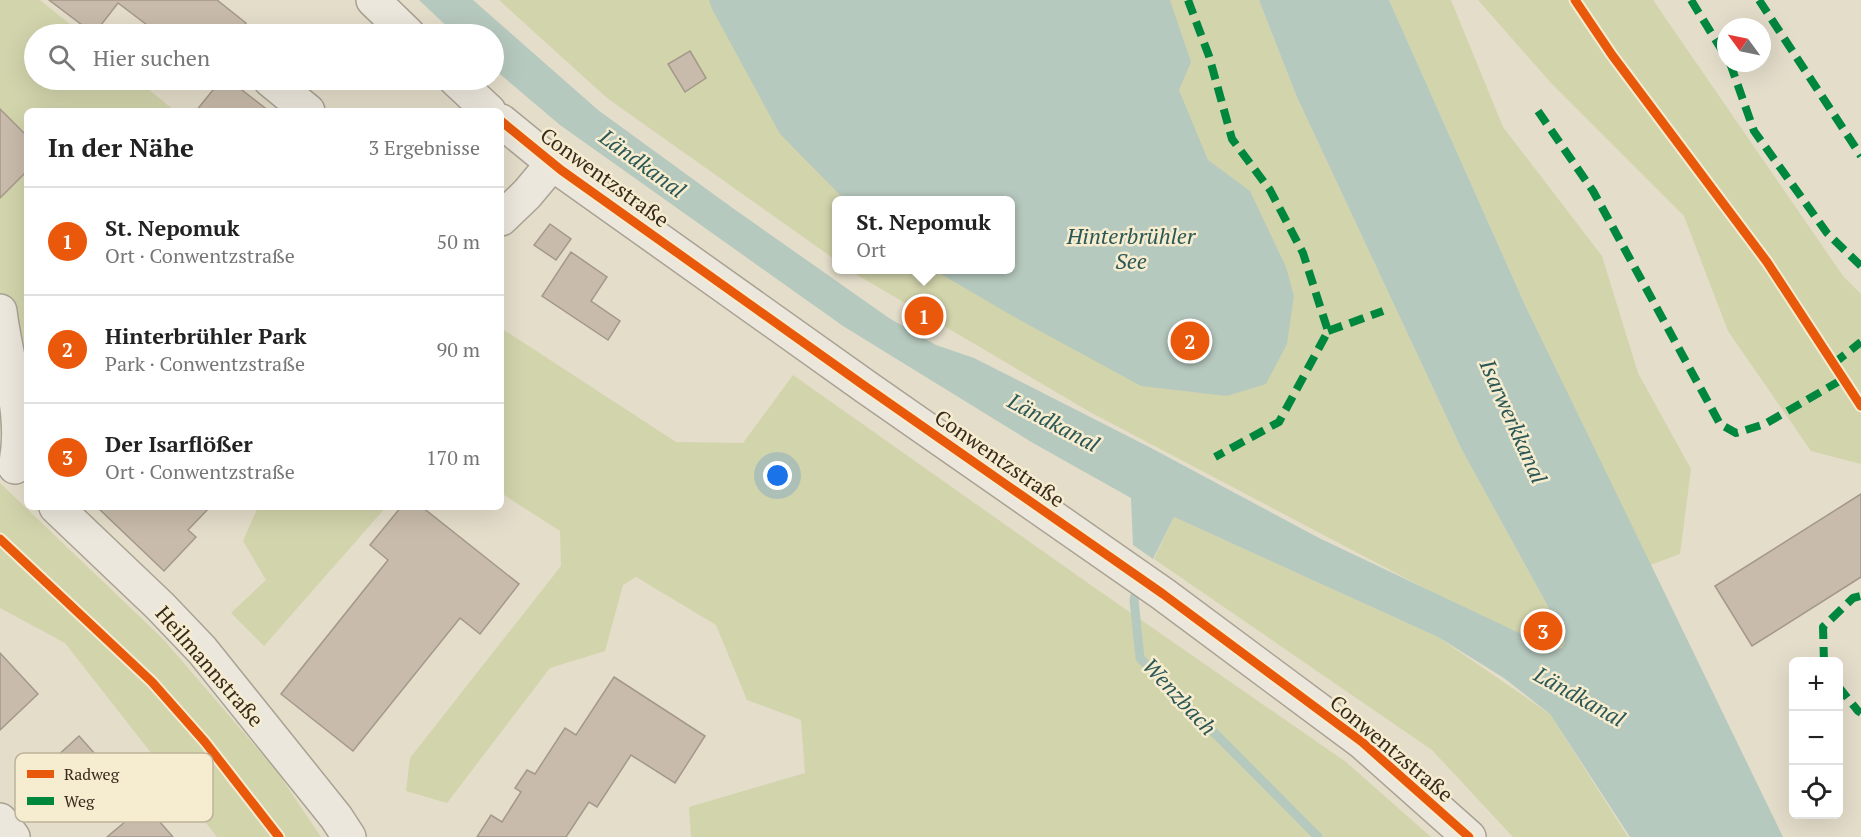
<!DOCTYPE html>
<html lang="de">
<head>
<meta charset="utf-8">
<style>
	body { margin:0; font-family:"PT Serif",serif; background:#f2f2f2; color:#222 }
	.controls { position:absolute; right:18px; bottom:18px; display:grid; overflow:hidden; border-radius:9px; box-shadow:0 6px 24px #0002 }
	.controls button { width:54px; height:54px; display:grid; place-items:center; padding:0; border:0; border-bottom:2px solid #e0e0e0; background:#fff; color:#222; font:30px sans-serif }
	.compass { position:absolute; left:1717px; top:18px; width:54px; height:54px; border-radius:50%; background:#fff; box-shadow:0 6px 24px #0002; rotate:303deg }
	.you { position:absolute; left:778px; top:476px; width:21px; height:21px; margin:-15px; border:4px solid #fff; border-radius:50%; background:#1a73e8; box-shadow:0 0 0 9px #1a73e833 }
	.badge { display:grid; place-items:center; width:39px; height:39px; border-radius:50%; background:#ea580c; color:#fff; font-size:20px; font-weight:700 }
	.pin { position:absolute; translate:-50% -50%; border:3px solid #fff; box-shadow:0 2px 6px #0006 }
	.popup { position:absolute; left:832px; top:196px; width:183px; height:78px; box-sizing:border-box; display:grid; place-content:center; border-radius:9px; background:#fff; filter:drop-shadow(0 2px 4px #0005); font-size:20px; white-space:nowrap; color:#767676 }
	.popup b { font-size:22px; color:#222 }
	.popup::after { content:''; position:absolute; left:50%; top:100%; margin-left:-12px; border:12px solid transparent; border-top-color:#fff }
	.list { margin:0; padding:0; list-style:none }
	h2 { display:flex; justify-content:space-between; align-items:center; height:78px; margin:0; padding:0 24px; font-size:26px }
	h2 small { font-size:20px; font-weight:400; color:#767676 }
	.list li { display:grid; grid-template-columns:39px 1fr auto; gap:18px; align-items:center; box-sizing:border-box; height:108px; padding:0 24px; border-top:2px solid #e0e0e0 }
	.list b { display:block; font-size:22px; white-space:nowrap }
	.list p { margin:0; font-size:20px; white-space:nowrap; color:#767676 }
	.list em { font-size:20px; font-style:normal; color:#767676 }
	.icon { flex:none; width:33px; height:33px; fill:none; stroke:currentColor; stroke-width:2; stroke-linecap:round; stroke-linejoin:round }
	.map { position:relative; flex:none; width:1861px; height:837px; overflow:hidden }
	.search { position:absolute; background:#fff; box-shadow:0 6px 24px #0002; left:24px; top:24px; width:480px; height:66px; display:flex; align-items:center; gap:15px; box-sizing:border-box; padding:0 21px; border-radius:33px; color:#767676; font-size:22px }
	.panel { position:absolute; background:#fff; box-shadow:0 6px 24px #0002; left:24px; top:108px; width:480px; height:402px; border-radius:9px }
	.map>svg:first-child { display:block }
</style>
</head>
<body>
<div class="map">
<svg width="1861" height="837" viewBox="0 0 1861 837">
	<rect width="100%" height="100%" fill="#e4ddca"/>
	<!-- green -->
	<g fill="#d2d4ac">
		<polygon points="0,0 40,0 82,34 34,34 34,80 137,80 175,111 27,111 27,456 0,428"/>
		<path d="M499 0H1259L1296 95 1462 450 1561 630 1565 643C1560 650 1555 650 1547 648L1449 601 1090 412 849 270H1011V200H837V261L607 98Z"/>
		<polygon points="1389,0 1451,0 1503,127 1602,256 1638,373 1691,469 1680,554 1650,565 1525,305"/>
		<polygon points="1478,0 1653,0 1843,276 1861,294 1861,464 1811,451 1728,331 1684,216 1552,84"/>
		<polygon points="501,328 676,442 743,443 793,375 1095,588 1346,762 1431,837 691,837 689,807 805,773 801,720 747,700 716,625 636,577 623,585 605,651 550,668 447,803 406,791 410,758 561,566 560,531 501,493"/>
		<polygon points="0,483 163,639 276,770 321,837 217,837 65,643 0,608"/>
		<polygon points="258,507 386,507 264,646 231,613 266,580 243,541"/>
		<polygon points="1174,517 1438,637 1550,714 1628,837 1513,837 1432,750 1154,559"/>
	</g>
	<!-- water -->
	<g fill="#b6c9be">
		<polygon points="419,0 473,0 598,110 734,209 889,318 936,345 974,358 1151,448 1319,538 1555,650 1562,648 1565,643 1561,630 1462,450 1296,95 1259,0 1389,0 1525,305 1783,837 1630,837 1550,714 1504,678 1438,637 1174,517 1153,559 1133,545 1131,498 1033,443 843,326 560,125 494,69 494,34 455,34"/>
		<polygon points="709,0 1170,0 1191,62 1179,90 1208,160 1250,191 1286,267 1294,296 1287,344 1266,384 1227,396 1141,386 1016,318 934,270 1011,270 1011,200 845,200 780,134 712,9"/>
	</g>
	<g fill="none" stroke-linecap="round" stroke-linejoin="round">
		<!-- stream -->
		<polyline stroke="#b6c9be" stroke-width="9" points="1138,583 1134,600 1140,658 1318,837"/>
	</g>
	<!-- building -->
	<g fill="#c8bbab" stroke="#a4988a" stroke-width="1.5">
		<polygon points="49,0 217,0 246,23 237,34 159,34 118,3 94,34"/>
		<polygon points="690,51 706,78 685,92 668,64"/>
		<polygon points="221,80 229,80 269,111 196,111"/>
		<polygon points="0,109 27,136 27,171 0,198"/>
		<polygon points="550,224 571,239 556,260 534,245"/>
		<polygon points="571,252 607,277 591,301 620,321 608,340 542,296"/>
		<polygon points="1861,494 1861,577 1752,646 1715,586"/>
		<polygon points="97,507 208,507 209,508 188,530 196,537 164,571"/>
		<polygon points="401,507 422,507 519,584 480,634 460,618 353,751 281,694 388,560 370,545"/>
		<polygon points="0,653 38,694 0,730"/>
		<polygon points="614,677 705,736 675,783 631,755 597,807 589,802 566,837 477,837 491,815 502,822 521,792 515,788 527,770 535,774 565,728 576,735"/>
		<polygon points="79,736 112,773 76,806 43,769"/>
		<polygon points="145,805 173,837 107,837"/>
	</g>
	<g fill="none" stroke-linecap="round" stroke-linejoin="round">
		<!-- minor casing -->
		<g stroke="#a9a294" stroke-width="36">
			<g id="minor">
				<polyline points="373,0 408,34"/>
				<polyline points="270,80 308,111"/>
				<polyline points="456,80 489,111"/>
				<polyline points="501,121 561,170 866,387 1163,594 1362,742 1469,837"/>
				<polyline points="501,219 527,194 553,163"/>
				<path d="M0 311C6 363 27 416 15 467"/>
				<polyline points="56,507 160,606 202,650 336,817 349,837"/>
				<polyline points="0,820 13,837"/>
			</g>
		</g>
		<!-- minor -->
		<use href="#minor" stroke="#ece7dc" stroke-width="33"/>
		<!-- quiet -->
		<g stroke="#00873e" stroke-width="8" stroke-dasharray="15 8" stroke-linecap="butt">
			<polyline points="1188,0 1209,56 1232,139 1270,190 1303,253 1328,331 1279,422 1215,457"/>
			<polyline points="1691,0 1726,57"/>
			<polyline points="1759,0 1861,156"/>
			<polyline points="1730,63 1754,131 1827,233 1861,266"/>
			<polyline points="1538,111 1593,191 1720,424 1736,433 1765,424 1843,379"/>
			<polyline points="1328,331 1383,311"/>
			<polyline points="1833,364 1861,342"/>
			<polyline points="1824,662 1823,627 1853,598 1861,596"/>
			<polyline points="1838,686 1858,711 1861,713"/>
		</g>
		<!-- cycleway casing -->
		<g stroke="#f6eccf" stroke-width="13">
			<g id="cycleway">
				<polyline points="1575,0 1612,55 1767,262 1861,406"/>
				<polyline points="501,121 561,170 866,387 1163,594 1362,742 1469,837"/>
				<polyline points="0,539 152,682 205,742 279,837"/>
			</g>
		</g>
		<!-- cycleway -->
		<use href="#cycleway" stroke="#e8590c" stroke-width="9"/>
	</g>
	<g text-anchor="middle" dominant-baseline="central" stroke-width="5" stroke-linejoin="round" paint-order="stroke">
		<!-- street labels -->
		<g font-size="21" fill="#372a1c" stroke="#f6eccf">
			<text transform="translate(605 177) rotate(36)">Conwentzstraße</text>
			<text transform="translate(1000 458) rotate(35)">Conwentzstraße</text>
			<text transform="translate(210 666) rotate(49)">Heilmannstraße</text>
			<text transform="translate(1392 748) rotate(40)">Conwentzstraße</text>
		</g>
		<!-- water labels -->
		<g font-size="22" font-style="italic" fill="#2b5756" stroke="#f6eccf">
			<text transform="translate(643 163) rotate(36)">Ländkanal</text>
			<text x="1131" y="235">Hinterbrühler<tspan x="1131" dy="25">See</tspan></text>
			<text transform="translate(1514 421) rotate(66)">Isarwerkkanal</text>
			<text transform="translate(1054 422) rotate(28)">Ländkanal</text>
			<text transform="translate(1180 696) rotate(47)">Wenzbach</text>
			<text transform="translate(1580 696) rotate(29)">Ländkanal</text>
		</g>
	</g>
	<!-- legend -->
	<rect x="15" y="753" width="198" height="69" rx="9" fill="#f6eccf" stroke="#bdb299" stroke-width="1.5"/>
	<rect x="27" y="770" width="27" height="8" fill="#e8590c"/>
	<rect x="27" y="797" width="27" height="8" fill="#00873e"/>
	<g font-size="16" fill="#372a1c">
		<text x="64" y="780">Radweg</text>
		<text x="64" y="807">Weg</text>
	</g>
</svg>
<div class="controls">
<button>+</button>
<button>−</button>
<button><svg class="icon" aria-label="locate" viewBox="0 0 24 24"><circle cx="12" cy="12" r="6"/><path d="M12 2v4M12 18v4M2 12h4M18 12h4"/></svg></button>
</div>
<svg class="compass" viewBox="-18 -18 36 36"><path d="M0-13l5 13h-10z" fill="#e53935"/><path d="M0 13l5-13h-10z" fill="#767676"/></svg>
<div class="you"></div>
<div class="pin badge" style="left:924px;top:316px">1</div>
<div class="popup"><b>St. Nepomuk</b>Ort</div>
<div class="pin badge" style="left:1190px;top:341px">2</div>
<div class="pin badge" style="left:1543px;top:631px">3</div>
<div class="search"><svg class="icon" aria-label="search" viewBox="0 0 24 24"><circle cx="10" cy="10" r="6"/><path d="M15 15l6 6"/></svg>Hier suchen</div>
<section class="panel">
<h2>In der Nähe<small>3 Ergebnisse</small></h2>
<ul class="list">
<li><span class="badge">1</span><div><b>St. Nepomuk</b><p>Ort · Conwentzstraße</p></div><em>50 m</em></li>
<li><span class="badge">2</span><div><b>Hinterbrühler Park</b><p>Park · Conwentzstraße</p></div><em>90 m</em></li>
<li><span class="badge">3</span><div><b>Der Isarflößer</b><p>Ort · Conwentzstraße</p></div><em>170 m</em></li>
</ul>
</section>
</div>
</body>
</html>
